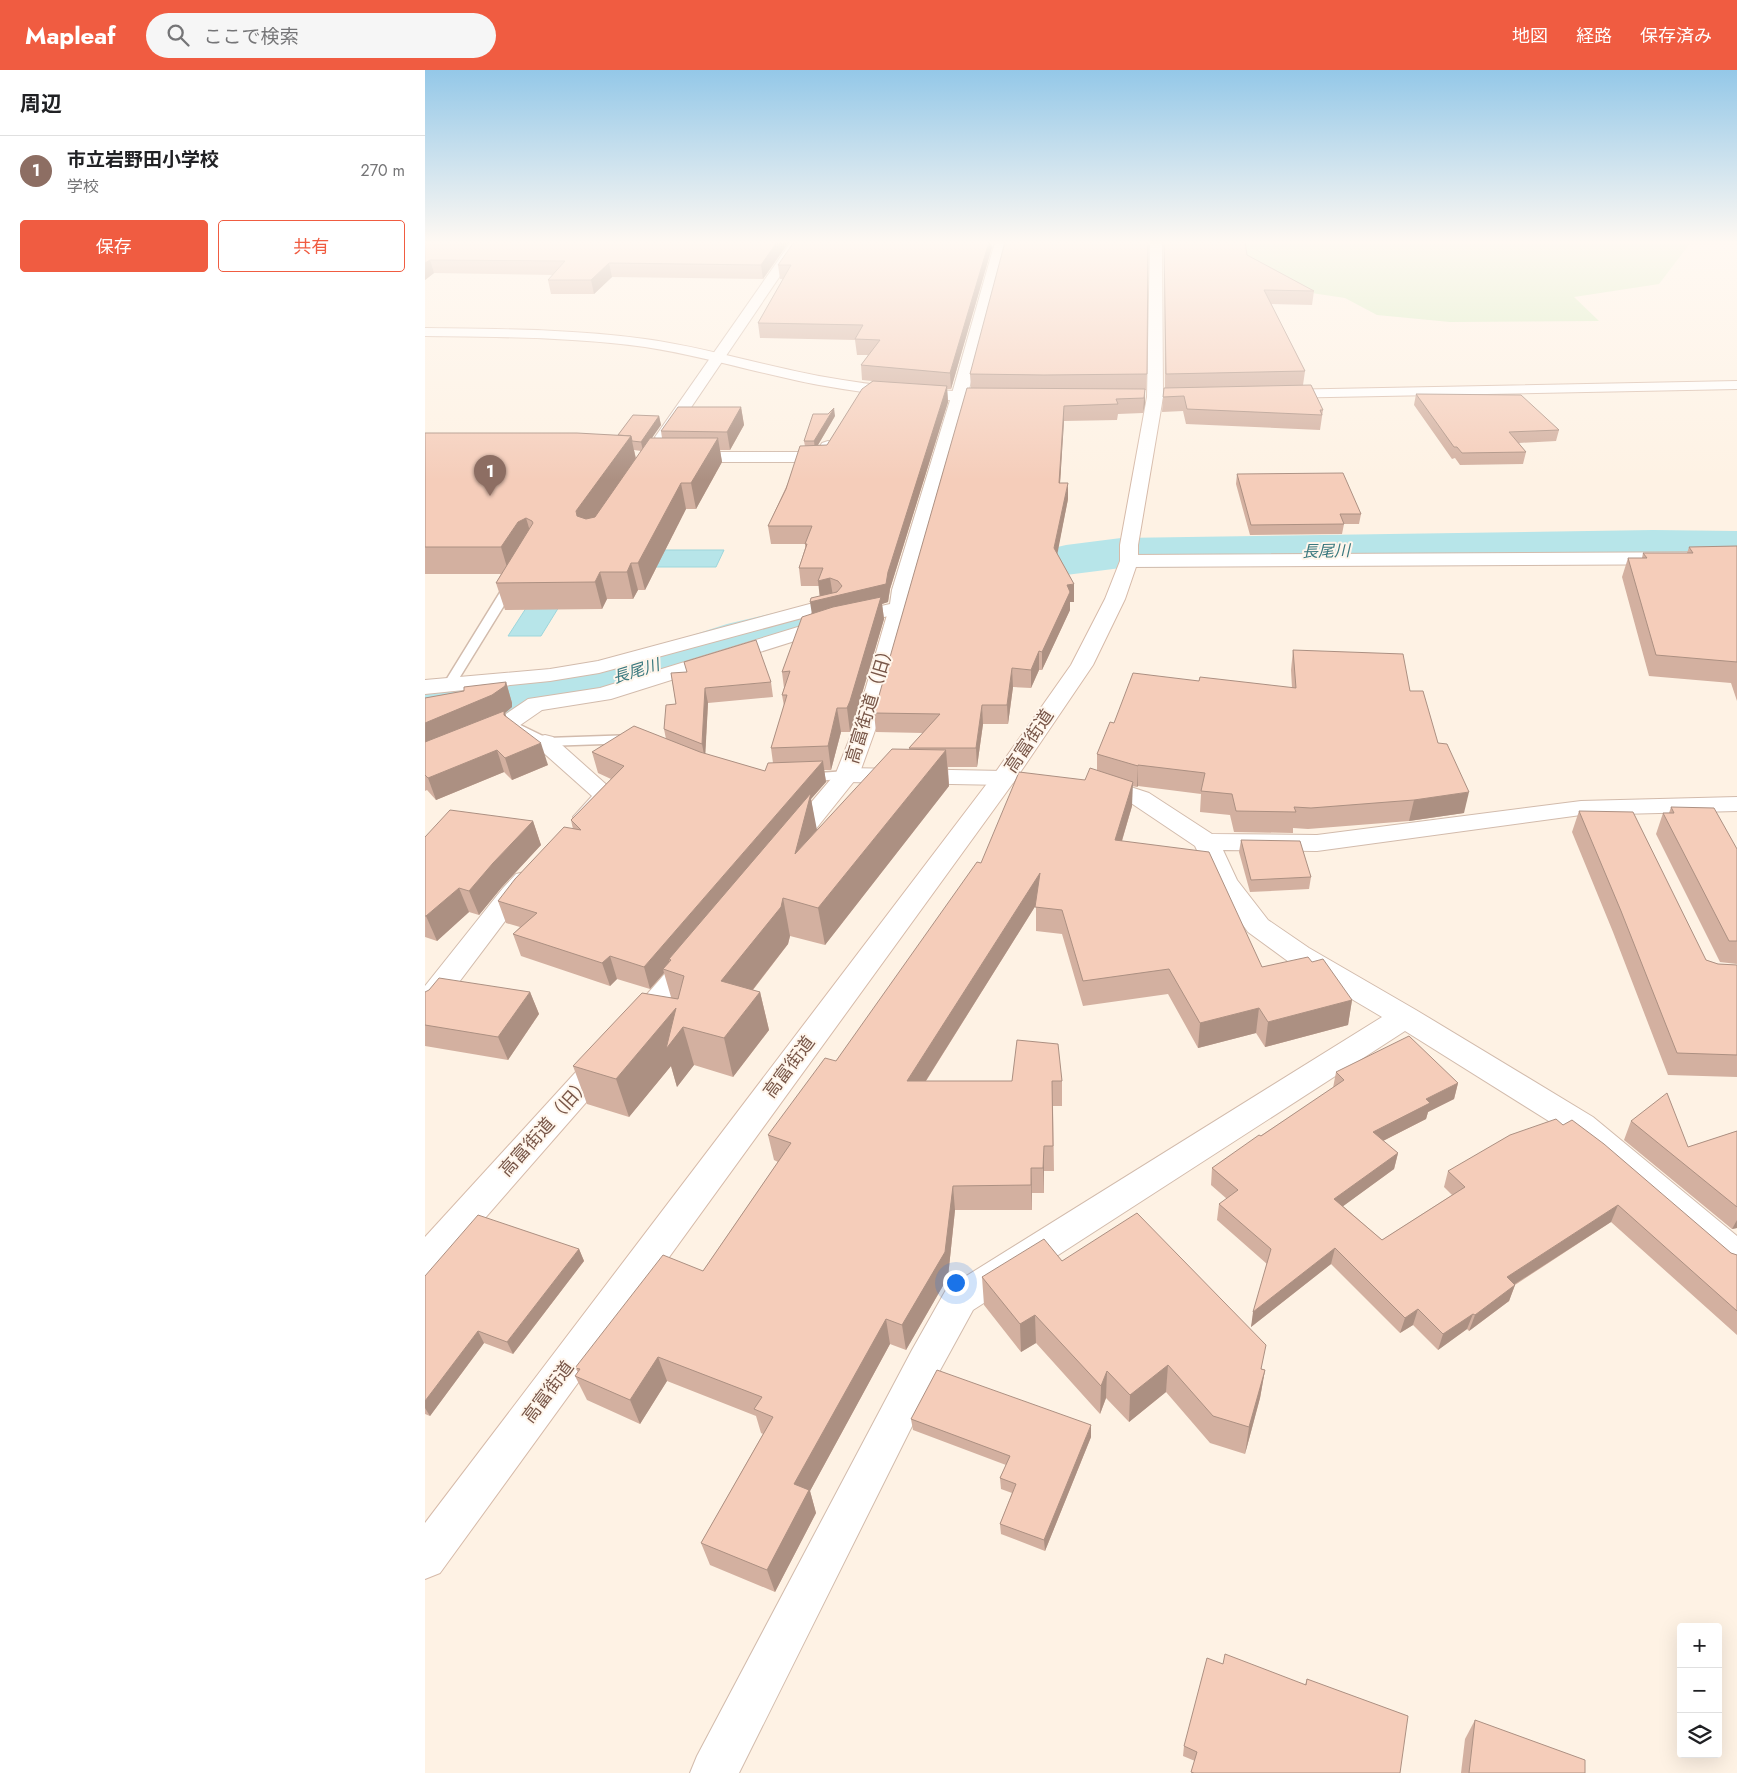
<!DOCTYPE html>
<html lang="ja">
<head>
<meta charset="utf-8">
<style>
	body { margin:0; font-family:Jost,"Noto Sans JP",sans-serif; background:#f6f6f6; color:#202124 }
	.controls { position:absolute; right:15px; bottom:15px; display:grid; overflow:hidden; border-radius:5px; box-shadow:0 5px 20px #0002 }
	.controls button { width:45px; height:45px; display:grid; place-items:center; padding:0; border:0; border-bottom:1px solid #e0e0e0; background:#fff; color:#202124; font:25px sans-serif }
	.you { position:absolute; left:530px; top:1212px; width:18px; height:18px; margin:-12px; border:4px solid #fff; border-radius:50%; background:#1a73e8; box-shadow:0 0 0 8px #1a73e833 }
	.badge { display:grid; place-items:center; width:32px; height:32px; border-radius:50%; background:#f05c41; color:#fff; font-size:16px; font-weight:700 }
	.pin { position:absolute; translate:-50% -41px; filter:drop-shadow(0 1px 2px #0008) }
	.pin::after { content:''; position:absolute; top:26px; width:18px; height:15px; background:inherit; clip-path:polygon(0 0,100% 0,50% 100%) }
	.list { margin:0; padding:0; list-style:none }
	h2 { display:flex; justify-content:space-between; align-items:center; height:65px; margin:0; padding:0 20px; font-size:21px }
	h2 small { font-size:16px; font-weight:400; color:#757577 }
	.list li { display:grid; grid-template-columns:32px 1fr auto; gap:15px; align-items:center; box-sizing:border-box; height:70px; padding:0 20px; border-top:1px solid #e0e0e0 }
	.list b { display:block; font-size:19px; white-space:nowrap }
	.list p { margin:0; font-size:16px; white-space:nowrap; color:#757577 }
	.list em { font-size:16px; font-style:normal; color:#757577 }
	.actions { display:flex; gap:10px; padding:15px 20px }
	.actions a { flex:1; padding:11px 0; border:1px solid #f05c41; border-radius:5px; text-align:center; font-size:18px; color:#f05c41 }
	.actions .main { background:#f05c41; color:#fff }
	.icon { flex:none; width:28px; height:28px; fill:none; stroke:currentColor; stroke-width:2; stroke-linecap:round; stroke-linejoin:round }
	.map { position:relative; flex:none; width:1312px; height:1703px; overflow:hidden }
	header { display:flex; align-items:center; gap:30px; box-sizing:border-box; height:70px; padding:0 25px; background:#f05c41; color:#fff }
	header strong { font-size:24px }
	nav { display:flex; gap:28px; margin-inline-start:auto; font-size:18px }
	.search { width:350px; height:45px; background:#f6f6f6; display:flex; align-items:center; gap:12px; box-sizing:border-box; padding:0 18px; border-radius:28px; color:#757577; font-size:19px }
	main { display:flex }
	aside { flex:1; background:#fff }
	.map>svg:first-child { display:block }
</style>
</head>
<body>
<header>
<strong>Mapleaf</strong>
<div class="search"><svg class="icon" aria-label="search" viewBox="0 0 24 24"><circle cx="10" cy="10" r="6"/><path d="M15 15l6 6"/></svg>ここで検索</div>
<nav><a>地図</a><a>経路</a><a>保存済み</a></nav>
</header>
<main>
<aside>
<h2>周辺<small></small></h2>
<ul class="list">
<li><span class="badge" style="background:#8d6e63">1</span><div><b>市立岩野田小学校</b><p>学校</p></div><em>270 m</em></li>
</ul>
<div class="actions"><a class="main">保存</a><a>共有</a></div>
</aside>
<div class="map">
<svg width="1312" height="1703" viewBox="0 0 1312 1703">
	<rect width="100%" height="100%" fill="#fef2e4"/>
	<!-- green -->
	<polygon fill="#d6edc1" points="758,172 1266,172 1234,214 1149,227 1174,251 1025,252 952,245 920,228 799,210"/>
	<!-- water -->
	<g fill="#b7e5e9" stroke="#9dd6db">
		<polygon points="197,480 299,480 291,497 188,497"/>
		<polygon points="105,532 137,532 116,566 83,566"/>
	</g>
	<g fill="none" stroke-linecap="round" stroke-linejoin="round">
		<!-- river -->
		<g fill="#b7e5e9" fill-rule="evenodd">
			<polygon points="1228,460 1312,461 1312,491 1228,490 696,498 641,505 539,529 521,525 513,514 521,503 641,475 696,468"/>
			<polygon points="416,527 435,532 443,543 435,554 340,578 189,626 87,644 0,652 0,616 87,608 180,593 302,554"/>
		</g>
		<!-- lane casing -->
		<g stroke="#d2bbac" stroke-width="3">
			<g id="lane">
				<polygon points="88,508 94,511 30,615 29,618 19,618 18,615 82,511"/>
				<polygon points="83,649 122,668 209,665 216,669 209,673 120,676 78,656 76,653 78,650"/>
				<polygon points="422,701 427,702 429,705 427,708 379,712 374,711 372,708 374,705 379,704"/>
			</g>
		</g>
		<!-- street casing -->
		<g stroke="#d2bbac" stroke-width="2">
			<g id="street">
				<polygon points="366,172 378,172 244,370 232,370 230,367"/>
				<polygon points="570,172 582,172 542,327 487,520 484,538 481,542 411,558 186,629 117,640 91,658 0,695 0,679 75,648 103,629 175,618 399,549 465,534 467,520 526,327"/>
				<polygon points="403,371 409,373 411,376 402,390 396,392 260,392 254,390 252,387 254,384 260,382 391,382 397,373"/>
				<polygon points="1312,482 1312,494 704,497 697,495 695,491 697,487 704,485"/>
				<polygon points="407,528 414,530 417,534 414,538 174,603 125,611 0,624 0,610 125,599 173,591"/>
				<path d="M120 665 128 667 193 725C183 740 172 757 152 752L148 747 167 726 112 677 108 672 112 667Z"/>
				<polygon points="422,698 579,701 588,703 591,708 588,713 579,715 422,712 414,710 410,705 414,700"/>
				<polygon points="672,706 724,723 787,764 892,765 1156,731 1312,727 1312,741 1156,745 892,781 798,780 812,810 843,850 884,878 991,940 1168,1047 1312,1166 1312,1202 1299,1198 1146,1065 980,961 548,1240 513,1304 314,1703 265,1703 272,1686 487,1280 522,1218 957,947 864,892 823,862 787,812 770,776 706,733 663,718 660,713 663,708"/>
				<polygon points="100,802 109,804 113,810 96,830 10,944 0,947 0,916 78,818 91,804"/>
			</g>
		</g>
		<!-- secondary casing -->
		<g stroke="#d6baa9" stroke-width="2">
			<g id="secondary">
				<polygon points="725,172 737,172 738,327 713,475 713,491 700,529 668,595 588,713 15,1503 0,1509 0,1453 570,703 646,595 680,529 695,491 695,475 722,327"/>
				<path d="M0 258C73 259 147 259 220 269 279 277 335 295 394 306 454 317 514 322 575 322L580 324 583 327 580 330 575 332C514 331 454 326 394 315 335 304 279 286 220 277 147 267 73 267 0 266Z"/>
				<polygon points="1312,311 1312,319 853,328 848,327 846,324 848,321 853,320"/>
				<polygon points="474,532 481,534 484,538 452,655 434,705 374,780 365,782 356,780 352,774 356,768 411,703 430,655 464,538 467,534"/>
				<polygon points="267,881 277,884 281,891 277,898 225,962 214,965 203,962 199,954 203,946 257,884"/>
				<polygon points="181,978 192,981 196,989 192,997 13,1202 0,1206 0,1167 170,981"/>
			</g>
		</g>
		<!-- lane -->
		<use href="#lane" fill="#fff" fill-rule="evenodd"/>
		<!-- street -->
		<use href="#street" fill="#fff" fill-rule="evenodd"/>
		<!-- secondary -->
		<use href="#secondary" fill="#fff" fill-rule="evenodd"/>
	</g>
	<!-- wall -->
	<g fill="#d3b0a0" fill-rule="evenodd">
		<polygon points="0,172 364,172 338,209 187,207 169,224 126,224 123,210 128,205 9,203 0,210"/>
		<polygon points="739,172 820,172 822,185 889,221 887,235 846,234 880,301 878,315 898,340 895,360 761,354 758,341 737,342 738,327 740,318"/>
		<polygon points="567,177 526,319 522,319 523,332 465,519 463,532 457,534 459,549 428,654 425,662 416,662 406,700 399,700 401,712 386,729 391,760 484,679 484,678 498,663 451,662 449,643 546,318 545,304 722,304 721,320 720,320 720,334 718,343 693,344 692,350 639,351 635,413 643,429 632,483 649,514 649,532 645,532 645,540 617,600 614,600 606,618 588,617 583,654 558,654 552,697 523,697 524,716 400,875 365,866 363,874 328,920 335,922 344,960 308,1007 269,995 252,1017 246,996 204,1047 162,1034 148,996 246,927 239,903 225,919 192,909 185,916 96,886 88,864 95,857 81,853 73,831 148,759 146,750 186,709 173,703 167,682 241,669 239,659 251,634 246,603 346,612 348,627 283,633 280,684 340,701 348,693 346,678 359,636 357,625 359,618 357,602 395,526 394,516 376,516 374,498 380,478 380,474 346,474 343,456 380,376 379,371 410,346 393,375 402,375 447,311 437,310 436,295 443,285 432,285 430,270 335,268 333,253 358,209 355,209 353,195"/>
		<polygon points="991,324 1134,360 1131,371 1094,373 1101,382 1098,394 1035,395 1030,388 1027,389 989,335"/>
		<path d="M316 337 319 355 305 380H295L297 392 271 439H261L220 520H213L208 529H182L177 539 80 540 71 513 76 504H0V363L193 365 234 346 236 355 226 368H237L236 361ZM209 380 216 381 211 388Z"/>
		<polygon points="812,404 936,444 934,454 919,454 917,464 825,465 811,414"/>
		<polygon points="1312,476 1312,631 1306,613 1224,606 1197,507 1203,488 1217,488 1218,483 1262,483 1264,477"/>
		<polygon points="868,580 985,621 1013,673 1039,743 984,751 883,759 868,758 868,763 809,762 805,745 775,742 776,724 713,716 712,717 707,716 707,736 697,771 837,897 887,892 927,930 923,955 840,977 831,963 773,978 743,924 658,936 637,864 611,861 611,835 501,1011 637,1011 637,1036 628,1036 629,1101 619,1101 619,1123 607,1123 607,1140 530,1140 523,1207 481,1280 465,1274 385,1421 391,1443 350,1522 285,1495 276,1473 338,1364 336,1363 331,1346 242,1311 215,1354 162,1330 150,1306 153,1302 150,1298 278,1201 353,1092 349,1090 343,1065 411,991 556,793 672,700 672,684 689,653 774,611 867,618 866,600"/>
		<polygon points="81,612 87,633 87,637 80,643 81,646 123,695 87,710 79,702 11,730 2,720 0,721 0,628 39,621"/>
		<polygon points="1246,737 1312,779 1312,894 1295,892 1231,764 1238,743 1244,743"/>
		<polygon points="1154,741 1281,890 1293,894 1312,895 1312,1007 1243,1005 1188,862 1147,762"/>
		<polygon points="108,751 116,775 77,817 54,845 44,842 12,871 0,867 0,767"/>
		<polygon points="816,770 886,807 884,819 825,822 814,782"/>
		<polygon points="0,922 105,922 114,944 83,990 0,976"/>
		<polygon points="911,1002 1033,1013 1029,1029 1003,1042 1001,1049 958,1071 973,1083 969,1099 918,1136 957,1170 1027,1125 1019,1117 1023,1101 1138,1055 1306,1183 1312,1185 1312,1265 1186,1152 1090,1215 1084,1231 1044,1261 1042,1259 1013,1280 988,1255 975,1263 906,1194 826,1257 842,1194 792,1150 794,1134 802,1129 786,1115 787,1098 908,1018"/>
		<polygon points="1206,1051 1263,1077 1312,1061 1312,1158 1307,1159 1199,1070"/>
		<polygon points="154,1179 159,1191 88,1284 59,1273 5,1346 0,1344 0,1206"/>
		<polygon points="637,1191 837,1299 840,1300 835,1328 820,1384 785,1373 741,1322 704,1352 681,1328 675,1344 611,1273 596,1282 559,1235 557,1207"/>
		<polygon points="486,1349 666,1367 620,1481 576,1464 575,1454 587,1423 576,1419 575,1408 581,1395 488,1360"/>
		<polygon points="798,1594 880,1615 882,1609 975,1703 766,1703 770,1691 758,1686 759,1676"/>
		<polygon points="1050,1650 1160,1703 1036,1703 1040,1669"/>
	</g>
	<!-- shaded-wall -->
	<g fill="#ac9082">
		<polygon points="352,172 364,172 338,209 336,195"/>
		<polygon points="564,172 566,172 567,177 526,319 525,303"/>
		<polygon points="5,190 9,203 0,210 0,193"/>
		<polygon points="184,193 187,207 169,224 166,210"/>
		<polygon points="522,316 523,332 465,519 463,532 457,534 459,549 428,654 425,662 422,638 388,551 385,532 463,502"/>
		<polygon points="720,319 720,334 718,343 719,328"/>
		<polygon points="639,336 639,351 634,429 634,413"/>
		<polygon points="316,337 319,355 305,380 302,362"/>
		<polygon points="409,338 410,346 390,380 389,371"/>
		<polygon points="234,346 236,355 218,381 216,372"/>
		<polygon points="206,366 211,390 157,467 151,441"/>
		<polygon points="293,368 297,392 271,439 266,413"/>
		<polygon points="256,413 261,439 220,520 213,493"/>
		<polygon points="643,413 643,429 630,496 629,478"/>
		<polygon points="101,448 109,474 84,504 76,477 93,452"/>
		<polygon points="206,493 213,520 208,529 202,502"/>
		<polygon points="175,502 182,529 177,539 170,512"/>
		<polygon points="405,508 408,526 395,529 393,511"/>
		<polygon points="649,514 649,532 645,532 645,540 617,600 617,582 642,515"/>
		<polygon points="614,581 614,600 606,618 606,600"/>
		<polygon points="587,598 588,617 583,654 582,635"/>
		<polygon points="81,612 87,633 87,637 80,643 86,662 0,678 0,653"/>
		<polygon points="280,618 283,633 280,690 277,674"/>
		<polygon points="557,635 558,654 552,697 551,678"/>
		<polygon points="412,638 416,662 406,700 403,676"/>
		<polygon points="116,673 123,695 87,710 80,688"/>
		<polygon points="72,680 79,702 11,730 3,708"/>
		<polygon points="521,680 524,716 400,875 393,838"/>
		<polygon points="398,691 401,712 386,729 392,760 370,784 246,890 244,889 245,895 238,899 239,903 225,919 219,897"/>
		<polygon points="713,695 713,716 712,717 713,696"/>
		<polygon points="708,712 707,736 690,794 690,770"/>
		<polygon points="1044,722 1039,743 984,751 989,730"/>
		<polygon points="108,751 116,775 77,817 54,845 44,821 68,793"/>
		<polygon points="615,803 616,827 485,1036 482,1011"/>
		<polygon points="34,818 44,842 12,871 1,846"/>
		<polygon points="358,828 365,866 363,874 305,949 296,911"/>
		<polygon points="185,886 192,909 185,916 177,893"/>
		<polygon points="105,922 114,944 83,990 73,967"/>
		<polygon points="335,922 344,960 308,1007 299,968"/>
		<polygon points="927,930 923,955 840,977 843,952"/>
		<polygon points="251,938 258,957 269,995 252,1017 246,996 204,1047 191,1009"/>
		<polygon points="834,938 831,963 773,978 775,953"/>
		<polygon points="1033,1013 1029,1029 1003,1042 1001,1049 944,1078 948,1062 1001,1029"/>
		<polygon points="619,1076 619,1123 618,1098"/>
		<polygon points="973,1083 969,1099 906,1145 909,1129"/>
		<polygon points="606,1098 607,1123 607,1140 606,1115"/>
		<polygon points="528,1116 530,1140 523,1207 481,1280 477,1255"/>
		<polygon points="1193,1135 1186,1152 1076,1223 1082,1207"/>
		<polygon points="1312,1150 1312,1158 1307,1159"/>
		<polygon points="910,1178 906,1194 826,1257 828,1242"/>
		<polygon points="154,1179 159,1191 88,1284 82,1272"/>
		<polygon points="1090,1215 1084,1231 1044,1261 1050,1245"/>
		<polygon points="993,1239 988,1255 975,1263 980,1248"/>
		<polygon points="1048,1244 1042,1259 1013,1280 1018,1264"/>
		<polygon points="610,1245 611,1273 596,1282 595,1254"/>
		<polygon points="461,1249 465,1274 385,1421 391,1443 350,1522 342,1500 369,1414"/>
		<polygon points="53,1261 59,1273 5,1346 0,1338 0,1331"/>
		<polygon points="233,1287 242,1311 215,1354 205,1330"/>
		<polygon points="743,1295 741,1322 704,1352 705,1325"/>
		<polygon points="840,1300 835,1328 820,1384 824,1357"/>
		<polygon points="682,1301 681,1328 675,1344 676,1316"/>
		<polygon points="666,1355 666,1367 620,1481 619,1470"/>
	</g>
	<!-- building -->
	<g fill="#f5cdba" stroke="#ac9082">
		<polygon points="0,172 352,172 336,195 184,193 166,210 123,210 140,191 5,190 0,193"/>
		<polygon points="369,172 564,172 525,303 436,295 455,270 430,269 438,255 333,253 366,195 353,195"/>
		<polygon points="580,172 723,172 722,304 619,305 545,304"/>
		<polygon points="739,172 820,172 822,185 889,221 839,220 880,301 741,304"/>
		<polygon points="448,311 522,316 463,502 461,514 385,532 386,528 412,522 417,516 413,511 405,508 393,511 398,498 374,498 382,474 380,474 387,456 343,456 361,419 375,376 402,375 437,319"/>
		<polygon points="886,315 898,340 895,340 897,345 762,339 759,326 738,327 739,318"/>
		<polygon points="542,318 720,319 719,328 691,329 693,334 639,336 634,413 643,413 629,478 649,514 642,515 645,522 617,582 614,581 606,600 587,598 582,635 557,635 551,678 484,678 515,644 449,643"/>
		<polygon points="991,324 1096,325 1134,360 1084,362 1101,382 1037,383 1032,377 1029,377"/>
		<polygon points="253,337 316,337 302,362 236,361"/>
		<polygon points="409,338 389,371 379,371 388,344 403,344"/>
		<polygon points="208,345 234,346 216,372 207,371 206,366 193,365"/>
		<polygon points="0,363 152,363 206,366 151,441 152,446 161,449 170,447 225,368 293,368 266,413 256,413 213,493 206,493 202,502 175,502 170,512 71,513 108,453 107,451 101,448 93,452 76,477 0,477"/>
		<polygon points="918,403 936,444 915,444 919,454 826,455 812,404"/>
		<polygon points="1312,476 1312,592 1231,585 1203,488 1222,488 1218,483 1268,483 1264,477"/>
		<polygon points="456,527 425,631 422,638 412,638 403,676 346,678 362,625 357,625 365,601 357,602 377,547 408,537"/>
		<polygon points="331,570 346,612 280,618 277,674 239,659 241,635 251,634 246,603 262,602 259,592"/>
		<polygon points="868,580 978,584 985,621 998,621 1013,673 1022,674 1044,722 989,730 886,738 869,737 871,742 811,741 807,724 776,721 780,703 713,695 713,696 672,684 685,652 689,653 708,603 774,611 775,607 871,618"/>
		<polygon points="81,612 80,616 67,625 0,653 0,628 39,621 39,617"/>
		<polygon points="79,641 79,645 116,673 80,688 72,680 3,708 0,705 0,672"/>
		<polygon points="209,656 275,682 340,701 343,693 398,691 219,897 185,886 177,893 88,864 112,843 73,831 90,809 139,757 156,760 146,750 199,696 167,682"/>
		<polygon points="467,679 521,680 393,838 358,828 356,837 296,911 335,922 299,968 258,957 241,979 251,938 191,1009 148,996 217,923 253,929 259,906 238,899 246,890 244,889 386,723 370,784"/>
		<polygon points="665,698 708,712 690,770 784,782 837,897 883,887 887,892 898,889 927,930 843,952 834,938 775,953 744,899 658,911 637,840 610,837 615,803 482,1011 587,1011 592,970 633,974 637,1011 627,1011 628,1076 619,1076 618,1098 606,1098 606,1115 528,1116 520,1182 477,1255 461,1249 369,1414 384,1420 342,1500 276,1473 348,1347 329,1339 337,1327 233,1287 205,1330 150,1306 155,1299 150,1298 238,1185 278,1201 366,1073 343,1065 400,988 411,991 552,792 556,793 594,702 660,710"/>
		<polygon points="1246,737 1289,738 1312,779 1312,871 1304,871 1238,743 1249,743"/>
		<polygon points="25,740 108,751 68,793 44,821 34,818 1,846 0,846 0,767"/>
		<polygon points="1154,741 1208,742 1281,890 1293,894 1312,895 1312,985 1252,983 1196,841"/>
		<polygon points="816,770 875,771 886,807 826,810"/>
		<polygon points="14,908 105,922 73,967 0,955 0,922 4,920"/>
		<polygon points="984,966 1033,1013 1001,1029 1005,1033 948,1062 973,1083 909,1129 957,1170 1040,1117 1023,1101 1085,1065 1131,1049 1138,1055 1147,1050 1179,1074 1306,1183 1312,1185 1312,1241 1193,1135 1082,1207 1090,1215 1050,1245 1048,1244 1018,1264 993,1239 980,1248 910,1178 828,1242 846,1179 794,1134 813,1120 787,1098 834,1065 836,1066 919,1010 911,1002"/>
		<polygon points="1242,1023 1263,1077 1312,1061 1312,1137 1206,1051"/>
		<polygon points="712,1143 841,1275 836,1299 840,1300 824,1357 788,1346 743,1295 705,1325 682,1301 676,1316 610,1245 595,1254 557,1207 619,1169 637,1191"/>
		<polygon points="53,1145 154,1179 82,1272 53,1261 0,1331 0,1206"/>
		<polygon points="512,1300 666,1355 619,1470 575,1454 591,1414 575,1408 585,1386 486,1349"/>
		<polygon points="800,1584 881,1615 882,1609 983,1646 975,1703 769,1703 766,1702 772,1682 759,1676 782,1588 798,1594"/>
		<polygon points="1050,1650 1160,1690 1160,1703 1044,1703"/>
	</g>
	<!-- sky -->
	<linearGradient id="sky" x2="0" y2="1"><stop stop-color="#94c8e8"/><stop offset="0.42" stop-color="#fff9f3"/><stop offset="1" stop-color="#fff9f3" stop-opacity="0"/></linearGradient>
	<rect width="1312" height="410" fill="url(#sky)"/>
	<g text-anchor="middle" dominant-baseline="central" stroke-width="4" stroke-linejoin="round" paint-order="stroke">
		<!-- far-water labels -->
		<g font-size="16" font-style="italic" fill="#3a787e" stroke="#fff6ec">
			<text transform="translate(901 481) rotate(-1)">長尾川</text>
			<text transform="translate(211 601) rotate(-17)">長尾川</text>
		</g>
		<!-- street labels -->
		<g font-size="18" fill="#785648" stroke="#fff6ec">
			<text transform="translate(445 633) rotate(-73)">高富街道（旧）</text>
			<text transform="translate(604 671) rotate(-56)">高富街道</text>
			<text transform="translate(364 997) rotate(-53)">高富街道</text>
			<text transform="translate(120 1057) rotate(-48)">高富街道（旧）</text>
			<text transform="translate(123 1322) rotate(-53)">高富街道</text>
		</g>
	</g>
</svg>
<div class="controls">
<button>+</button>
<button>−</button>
<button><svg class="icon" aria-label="layers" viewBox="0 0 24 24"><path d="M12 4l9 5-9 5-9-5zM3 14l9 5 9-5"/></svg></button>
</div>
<div class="you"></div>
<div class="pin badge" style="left:65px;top:426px;background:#8d6e63">1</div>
</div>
</main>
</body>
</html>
